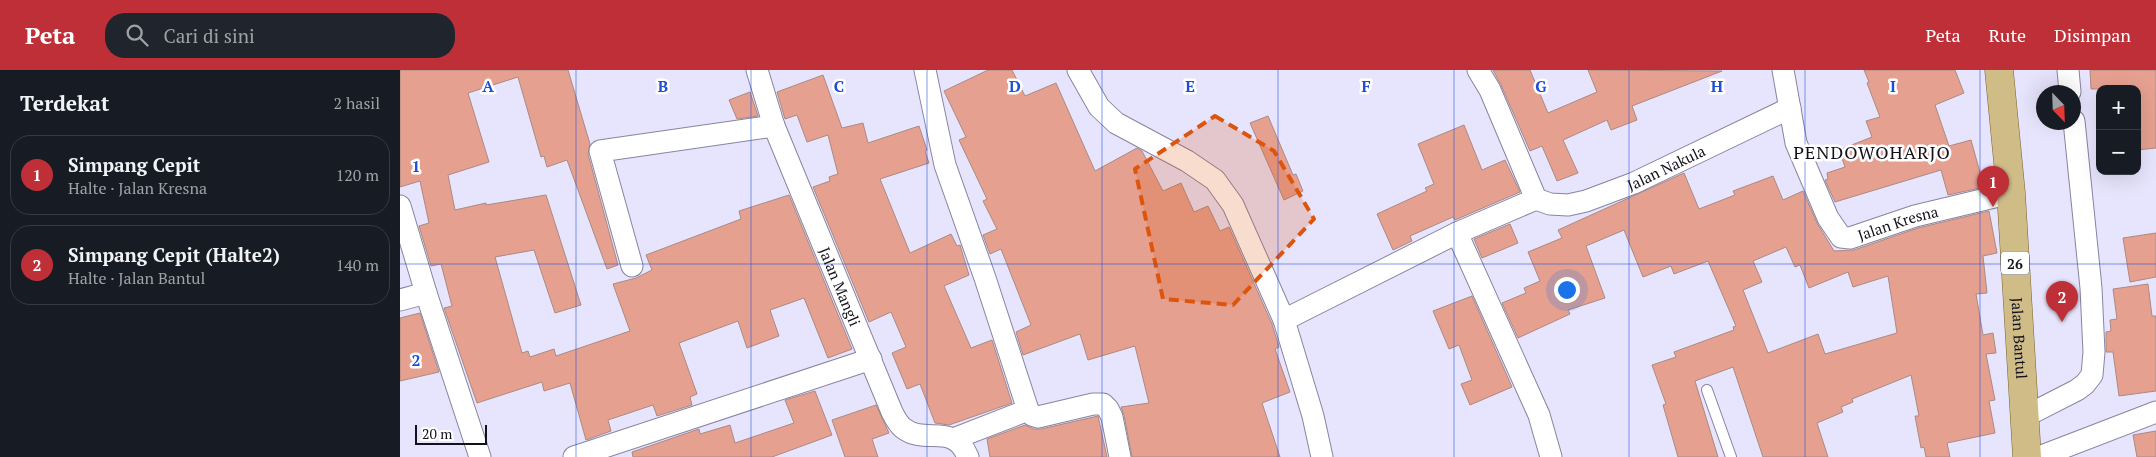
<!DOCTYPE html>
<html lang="id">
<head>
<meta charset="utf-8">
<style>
	body { margin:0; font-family:"PT Serif",serif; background:#20242c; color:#f1f3f6 }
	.controls { position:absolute; right:15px; top:15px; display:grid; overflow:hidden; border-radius:10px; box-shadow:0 5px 20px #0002 }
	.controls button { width:45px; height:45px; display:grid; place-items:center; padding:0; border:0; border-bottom:1px solid #363941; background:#171b24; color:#f1f3f6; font:25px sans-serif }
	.compass { position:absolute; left:1636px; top:15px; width:45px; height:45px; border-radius:50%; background:#171b24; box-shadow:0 5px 20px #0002; rotate:157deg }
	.scale { position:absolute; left:15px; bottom:12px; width:72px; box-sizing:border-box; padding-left:5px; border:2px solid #13121c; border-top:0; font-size:14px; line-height:18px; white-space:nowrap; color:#13121c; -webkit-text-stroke:4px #fff; paint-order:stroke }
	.you { position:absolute; left:1166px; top:219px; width:18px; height:18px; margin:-12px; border:4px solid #fff; border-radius:50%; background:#1a73e8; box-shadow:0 0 0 8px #1a73e833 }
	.badge { display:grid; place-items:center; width:32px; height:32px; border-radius:50%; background:#bf2f37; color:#fff; font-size:16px; font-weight:700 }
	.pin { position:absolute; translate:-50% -41px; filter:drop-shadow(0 1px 2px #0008) }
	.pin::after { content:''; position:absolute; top:26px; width:18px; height:15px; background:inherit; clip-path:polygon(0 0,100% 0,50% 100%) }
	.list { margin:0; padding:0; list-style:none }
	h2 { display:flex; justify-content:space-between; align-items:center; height:65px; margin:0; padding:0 20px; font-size:21px }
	h2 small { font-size:16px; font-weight:400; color:#9ea1a6 }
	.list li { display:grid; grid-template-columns:32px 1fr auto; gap:15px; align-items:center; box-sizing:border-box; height:80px; margin:0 10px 10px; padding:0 10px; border:1px solid #363941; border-radius:20px }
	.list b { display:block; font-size:19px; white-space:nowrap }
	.list p { margin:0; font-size:16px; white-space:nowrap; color:#9ea1a6 }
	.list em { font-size:16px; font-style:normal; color:#9ea1a6 }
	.icon { flex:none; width:28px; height:28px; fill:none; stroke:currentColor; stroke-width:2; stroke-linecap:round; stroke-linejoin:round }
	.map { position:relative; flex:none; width:1756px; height:387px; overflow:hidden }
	header { display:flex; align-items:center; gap:30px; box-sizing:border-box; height:70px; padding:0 25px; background:#bf2f37; color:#fff }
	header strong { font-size:24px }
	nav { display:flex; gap:28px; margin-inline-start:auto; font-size:18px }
	.search { width:350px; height:45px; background:#20242c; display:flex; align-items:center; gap:12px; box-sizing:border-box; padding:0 18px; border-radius:20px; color:#9ea1a6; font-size:19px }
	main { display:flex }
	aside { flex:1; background:#171b24 }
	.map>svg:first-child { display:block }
</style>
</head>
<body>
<header>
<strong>Peta</strong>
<div class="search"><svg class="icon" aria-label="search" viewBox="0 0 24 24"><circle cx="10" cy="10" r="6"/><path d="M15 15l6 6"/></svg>Cari di sini</div>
<nav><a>Peta</a><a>Rute</a><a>Disimpan</a></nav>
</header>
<main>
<aside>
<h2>Terdekat<small>2 hasil</small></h2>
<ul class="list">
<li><span class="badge">1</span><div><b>Simpang Cepit</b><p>Halte · Jalan Kresna</p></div><em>120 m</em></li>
<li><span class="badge">2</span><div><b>Simpang Cepit (Halte2)</b><p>Halte · Jalan Bantul</p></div><em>140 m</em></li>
</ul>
</aside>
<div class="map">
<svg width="1756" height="387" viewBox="0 0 1756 387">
	<rect width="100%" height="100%" fill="#e7e4fd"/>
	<!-- building -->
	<g fill="#e5a090" stroke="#ab8a82" fill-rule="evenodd">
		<polygon points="0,0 168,0 190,74 188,84 218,195 207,199 167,90 147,97 144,86 141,87 118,7 68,23 89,92 48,105 55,140 86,133 86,135 146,125 181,235 155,243 134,180 95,187 122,283 128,281 130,287 154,279 156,286 230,261 213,214 236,208 252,200 246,185 341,149 339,141 389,125 452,279 428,288 404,228 370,240 379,266 347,278 338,251 279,273 297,324 290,327 292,335 257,346 253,335 208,350 211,361 186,370 170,313 144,321 142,312 77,333 44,238 52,236 41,194 31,196 19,156 29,153 20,111 0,117"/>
		<polygon points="588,0 612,0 625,26 656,13 695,101 737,78 742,81 763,121 781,113 794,142 808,136 820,161 829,157 872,254 879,277 875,279 890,322 862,333 880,387 732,387 724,345 721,337 749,333 735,276 688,290 680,264 623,285 616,262 631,255 601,179 590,184 583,165 597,159 583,131 587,129 559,70 566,67 544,21"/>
		<polygon points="1093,0 1130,0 1148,43 1197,22 1188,0 1322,1 1232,36 1237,50 1211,60 1207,50 1163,70 1178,103 1157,111 1142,76 1130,81 1101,15"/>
		<polygon points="1464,0 1555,0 1564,23 1535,35 1549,76 1571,70 1584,117 1548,125 1541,100 1435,132 1425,110 1428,109 1427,103 1445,97 1439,80 1472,67 1466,51 1480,47 1467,13 1469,12"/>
		<polygon points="1690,0 1756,0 1756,78 1737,80 1737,19 1691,19"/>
		<polygon points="423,5 442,58 463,53 468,73 519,56 527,80 525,81 529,93 480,109 510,183 551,164 557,176 560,175 569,205 544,216 571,278 592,270 612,333 549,355 535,353 520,314 507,319 492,283 506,277 491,242 469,252 413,117 430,111 429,107 438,104 428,65 407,72 397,45 385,49 377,22"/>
		<polygon points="350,22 358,46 337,49 329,30"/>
		<polygon points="868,46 893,105 896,104 903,121 884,130 850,53"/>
		<polygon points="1064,55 1082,100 1105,90 1120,122 1055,150 1053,147 1010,166 1012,171 993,180 977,144 1027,121 1025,118 1034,114 1018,74"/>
		<path d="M1284 103 1299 139 1335 125 1333 121 1373 106 1383 130 1403 121 1417 153 1434 181 1454 180 1518 158 1589 141 1597 183 1583 186 1587 223 1576 224 1583 265 1593 263 1596 283 1586 284 1595 330 1589 331 1595 363 1547 373 1550 387H1526L1524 377 1521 378 1515 346H1519L1511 305 1452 329 1453 332 1441 337 1443 342 1417 353 1428 387H1363L1333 297 1295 311 1318 387H1278L1263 335 1266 334 1252 295 1276 287 1274 282 1334 260 1333 257 1336 256 1308 191 1274 204 1271 196 1243 207 1224 160 1186 176 1205 228 1168 240 1170 244 1118 268 1102 233 1126 223 1124 218 1140 211 1128 182 1162 168 1158 160ZM1386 177 1395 197 1400 195 1409 218 1448 202 1453 217 1488 206 1497 263 1425 284 1418 264 1368 283 1343 220 1362 212 1353 191Z"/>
		<polygon points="1110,154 1118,173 1082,188 1074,169"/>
		<polygon points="1756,163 1756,207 1730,212 1723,168"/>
		<polygon points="1748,214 1752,246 1756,246 1756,321 1719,326 1713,282 1706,282 1706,262 1711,261 1710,250 1717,249 1713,219"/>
		<polygon points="1072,226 1112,317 1070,335 1061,314 1072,310 1059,275 1049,279 1033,241"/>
		<polygon points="20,243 39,302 0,311 0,248"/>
		<polygon points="415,321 432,365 372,387 233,387 232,382 299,359 300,364 330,355 335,373 394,353 385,330"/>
		<polygon points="476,335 489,363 472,369 478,387 445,387 432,350"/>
		<polygon points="698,346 707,387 590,387 587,369 625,355 634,359 641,359"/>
		<polygon points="1756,361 1756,387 1737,387 1733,365"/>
	</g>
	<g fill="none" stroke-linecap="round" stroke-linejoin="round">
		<!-- service casing -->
		<g stroke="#8884a0" stroke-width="12">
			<polyline id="service" points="1307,320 1331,387"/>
		</g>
		<!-- minor casing -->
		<g stroke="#8884a0" stroke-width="23">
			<g id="minor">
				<path id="s1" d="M357 0 374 56 492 342C495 348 498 354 503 358 526 376 553 351 568 387"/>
				<polyline points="525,0 545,95 585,208 628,340 632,345 638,347 693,334 703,334 708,339 712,347 720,387"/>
				<polyline points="678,0 699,37 716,53 787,91 815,110 833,135 884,250 913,346 922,387"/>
				<polyline points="1078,0 1090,20 1136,129"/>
				<path id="s2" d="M1383 0 1396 73 1428 148 1441 167 1450 168 1515 146 1611 123"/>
				<polyline points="1668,0 1670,22"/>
				<path id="s3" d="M1136 129 1150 134 1168 135 1186 131 1234 113 1390 38"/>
				<polyline points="0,136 26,223 80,387"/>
				<polyline points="1057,163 1139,345 1151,387"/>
				<polyline points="232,196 200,81 374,56"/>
				<polyline points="0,230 26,223"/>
				<polyline points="884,250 1057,163 1136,129"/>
				<polyline points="1624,347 1677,320 1685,314 1692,305 1694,282 1691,218 1674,51"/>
				<polyline points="556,368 628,340"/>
				<polyline points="174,387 471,289"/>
				<polyline points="1639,387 1756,342"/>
			</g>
		</g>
		<!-- primary casing -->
		<g stroke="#78632e" stroke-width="29">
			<g id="primary">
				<path id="s4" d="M1599 0 1611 123 1627 387"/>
			</g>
		</g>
		<!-- service -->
		<use href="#service" stroke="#fff" stroke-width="10"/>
		<!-- minor -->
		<use href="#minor" stroke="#fff" stroke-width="21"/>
		<!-- primary -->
		<use href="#primary" stroke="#cfbc87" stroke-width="28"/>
	</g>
	<!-- marked area -->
	<path fill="#dd550d" fill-opacity="0.2" stroke="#dd550d" stroke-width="4" stroke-dasharray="10 6" stroke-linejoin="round" d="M815 46 874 81 914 149 833 235 763 229 735 99Z"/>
	<!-- grid -->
	<path fill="none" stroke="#1d4ed8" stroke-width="1" stroke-opacity="0.55" d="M176 0V387M351 0V387M527 0V387M702 0V387M878 0V387M1054 0V387M1229 0V387M1405 0V387M1580 0V387M0 194H1756"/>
	<g text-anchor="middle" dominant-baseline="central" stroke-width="5" stroke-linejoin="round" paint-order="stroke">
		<!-- shield labels -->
		<rect fill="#fff" stroke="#5a5960" stroke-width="1" x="1601" y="181.5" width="28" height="23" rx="4"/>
		<g font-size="14" font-weight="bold" fill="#13121c">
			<text x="1615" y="193">26</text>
		</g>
		<!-- street labels -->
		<g font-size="15" fill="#13121c" stroke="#fff">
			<text stroke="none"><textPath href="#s3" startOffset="138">Jalan Nakula</textPath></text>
			<text stroke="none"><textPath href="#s2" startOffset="238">Jalan Kresna</textPath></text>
			<text stroke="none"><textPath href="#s1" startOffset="232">Jalan Mangli</textPath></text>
			<text stroke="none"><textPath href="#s4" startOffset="269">Jalan Bantul</textPath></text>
		</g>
		<!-- quarter labels -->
		<g font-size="18" letter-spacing="1" fill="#13121c" stroke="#fff">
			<text x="1472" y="82">PENDOWOHARJO</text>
		</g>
	</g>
	<g font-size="16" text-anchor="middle" font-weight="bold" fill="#1d4ed8" stroke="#fff" stroke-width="5" stroke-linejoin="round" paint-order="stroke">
		<text x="88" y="22">A</text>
		<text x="263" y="22">B</text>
		<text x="439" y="22">C</text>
		<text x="615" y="22">D</text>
		<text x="790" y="22">E</text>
		<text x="966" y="22">F</text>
		<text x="1141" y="22">G</text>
		<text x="1317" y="22">H</text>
		<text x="1493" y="22">I</text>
		<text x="16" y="102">1</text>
		<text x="16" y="296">2</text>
	</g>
</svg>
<div class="controls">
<button>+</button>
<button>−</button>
</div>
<svg class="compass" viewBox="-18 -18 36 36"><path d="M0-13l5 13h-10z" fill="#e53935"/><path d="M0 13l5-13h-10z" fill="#9ea1a6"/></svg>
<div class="scale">20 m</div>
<div class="you"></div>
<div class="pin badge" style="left:1593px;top:137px">1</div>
<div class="pin badge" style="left:1662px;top:252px">2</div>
</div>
</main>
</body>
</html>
